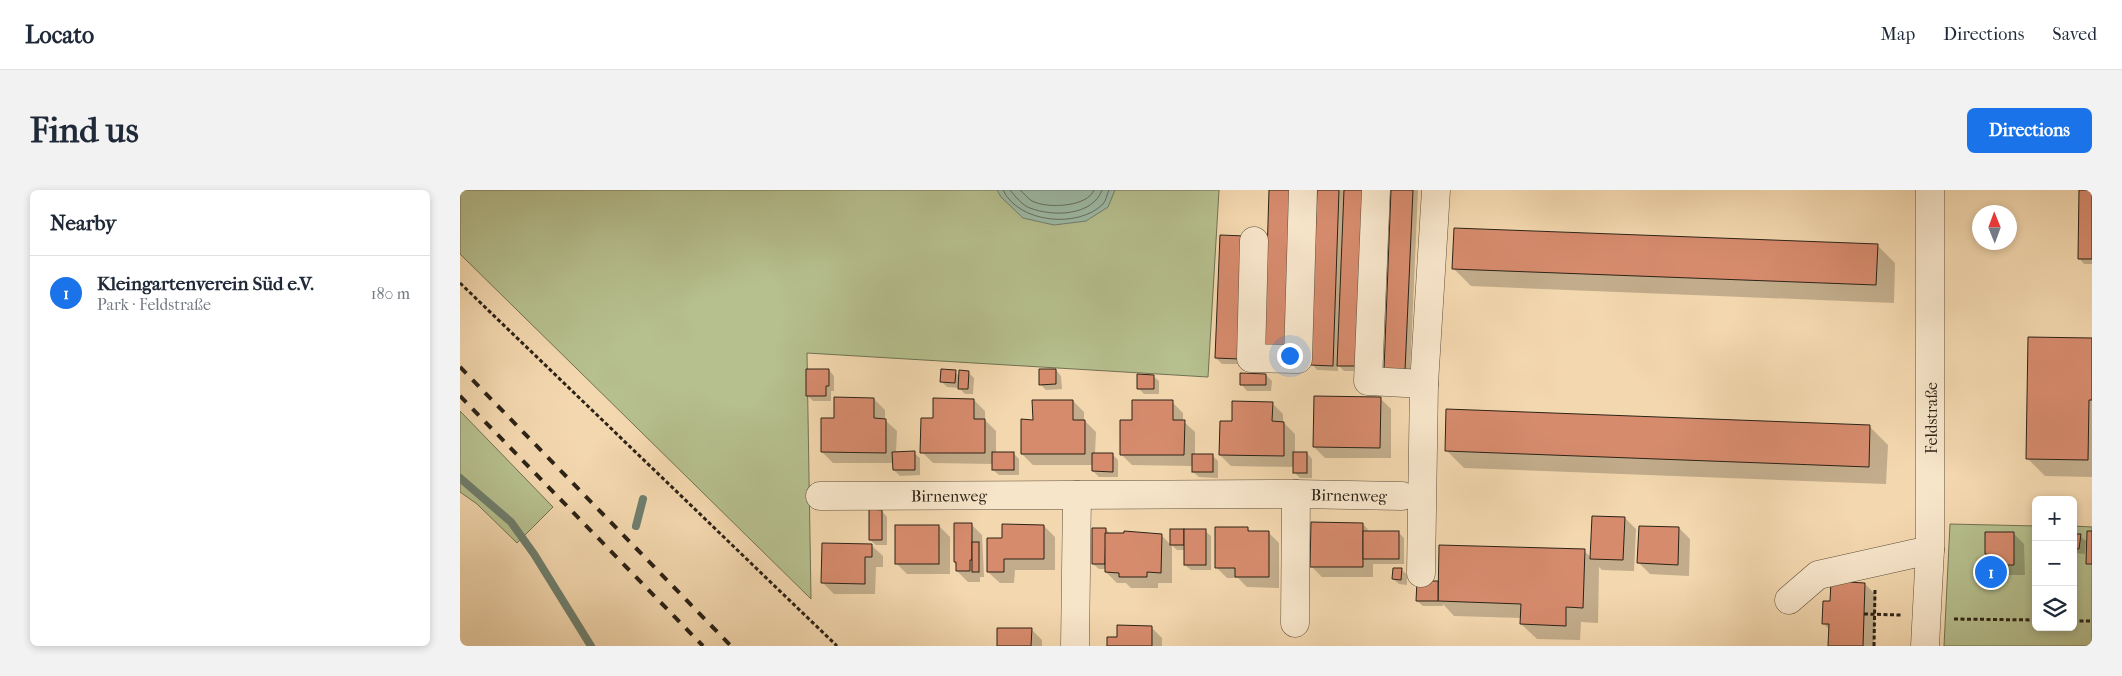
<!DOCTYPE html>
<html lang="en">
<head>
<meta charset="utf-8">
<style>
	body { margin:0; font-family:"IM FELL French Canon",serif; background:#f2f2f3; color:#1f2937 }
	.controls { position:absolute; right:15px; bottom:15px; display:grid; overflow:hidden; border-radius:8px; box-shadow:0 2px 8px #0003 }
	.controls button { width:45px; height:45px; display:grid; place-items:center; padding:0; border:0; border-bottom:1px solid #e0e1e3; background:#fff; color:#1f2937; font:25px sans-serif }
	.compass { position:absolute; left:1512px; top:15px; width:45px; height:45px; border-radius:50%; background:#fff; box-shadow:0 2px 8px #0003; rotate:359deg }
	.you { position:absolute; left:829px; top:165px; width:18px; height:18px; margin:-12px; border:4px solid #fff; border-radius:50%; background:#1a73e8; box-shadow:0 0 0 8px #1a73e833 }
	.badge { display:grid; place-items:center; width:32px; height:32px; border-radius:50%; background:#1a73e8; color:#fff; font-size:16px; font-weight:700 }
	.pin { position:absolute; translate:-50% -50%; border:2px solid #fff; box-shadow:0 1px 5px #0006 }
	.list { margin:0; padding:0; list-style:none }
	h2 { display:flex; justify-content:space-between; align-items:center; height:65px; margin:0; padding:0 20px; font-size:21px }
	h2 small { font-size:16px; font-weight:400; color:#747a83 }
	.list li { display:grid; grid-template-columns:32px 1fr auto; gap:15px; align-items:center; box-sizing:border-box; height:75px; padding:0 20px; border-top:1px solid #e0e1e3 }
	.list b { display:block; font-size:19px; white-space:nowrap }
	.list p { margin:0; font-size:16px; white-space:nowrap; color:#747a83 }
	.list em { font-size:16px; font-style:normal; color:#747a83 }
	.icon { flex:none; width:28px; height:28px; fill:none; stroke:currentColor; stroke-width:2; stroke-linecap:round; stroke-linejoin:round }
	.map { position:relative; flex:none; width:1632px; height:456px; overflow:hidden; border-radius:8px }
	header { display:flex; align-items:center; gap:30px; box-sizing:border-box; height:70px; padding:0 25px; background:#fff; border-bottom:1px solid #e0e1e3 }
	header strong { font-size:24px }
	nav { display:flex; gap:28px; margin-inline-start:auto; font-size:18px }
	.intro { display:flex; align-items:center; justify-content:space-between; box-sizing:border-box; height:120px; padding:0 30px }
	h1 { margin:0; font-size:35px }
	.button { padding:12px 22px; border-radius:8px; background:#1a73e8; color:#fff; font-size:18px; font-weight:700 }
	main { display:flex; gap:30px; padding:0 30px }
	aside { flex:1; background:#fff; border-radius:8px; box-shadow:0 2px 8px #0003 }
	.map>svg:first-child { display:block }
</style>
</head>
<body>
<header>
<strong>Locato</strong>
<nav><a>Map</a><a>Directions</a><a>Saved</a></nav>
</header>
<div class="intro"><h1>Find us</h1><a class="button">Directions</a></div>
<main>
<aside>
<h2>Nearby<small></small></h2>
<ul class="list">
<li><span class="badge">1</span><div><b>Kleingartenverein Süd e.V.</b><p>Park · Feldstraße</p></div><em>180 m</em></li>
</ul>
</aside>
<div class="map">
<svg width="1632" height="456" viewBox="0 0 1632 456">
	<rect width="100%" height="100%" fill="#f3d7ae"/>
	<filter id="stains"><feTurbulence type="fractalNoise" baseFrequency=".004" numOctaves="4"/><feColorMatrix values="0 0 0 0 .2 0 0 0 0 .09 0 0 0 0 .02 0 0 0 .5 -.17"/></filter>
	<radialGradient id="worn" r=".72"><stop offset=".6" stop-color="#630" stop-opacity="0"/><stop offset="1" stop-color="#630" stop-opacity=".3"/></radialGradient>
	<!-- green -->
	<g fill="#b6bf8e" stroke="#717152">
		<polygon points="0,0 759,0 748,187 347,163 351,409 0,64"/>
		<polygon points="0,221 93,317 57,353 17,314 0,302"/>
		<polygon points="1490,334 1576,336 1576,437 1613,437 1613,336 1632,337 1632,456 1484,456"/>
	</g>
	<!-- water -->
	<polygon fill="#9cbaa7" stroke="#6f7e6d" points="537,0 655,0 648,17 626,31 594,35 563,28 541,7"/>
	<!-- shadow -->
	<g fill="#0003">
		<polygon points="858,0 910,0 902,181 884,181 878,175 878,181 857,180 852,174"/>
		<polygon points="933,0 958,0 950,186 931,185"/>
		<polygon points="1620,0 1632,0 1632,74 1624,74 1619,68"/>
		<polygon points="784,47 785,174 762,174 756,168"/>
		<polygon points="1417,55 1435,73 1434,113 1011,96 993,78"/>
		<polygon points="1632,150 1632,287 1585,286 1567,268"/>
		<polygon points="369,180 374,186 374,201 371,201 371,211 353,211 347,205"/>
		<polygon points="596,180 601,186 602,199 586,200 580,194"/>
		<polygon points="495,182 500,187 508,182 514,188 513,204 505,204 499,198 487,197 482,192"/>
		<polygon points="806,185 812,191 811,201 787,201 782,195"/>
		<polygon points="693,186 699,191 699,204 684,204 679,199"/>
		<polygon points="920,208 931,219 931,268 865,268 854,257"/>
		<polygon points="414,209 425,220 425,230 437,241 436,263 454,263 460,268 460,285 440,286 434,280 434,273 373,273 362,262 375,229"/>
		<polygon points="514,210 525,221 525,230 536,241 536,264 554,264 559,269 559,285 539,285 533,280 533,274 473,273 462,262 474,230"/>
		<polygon points="613,211 624,222 624,230 636,242 635,264 652,264 658,270 658,287 639,287 633,281 633,275 573,275 562,264"/>
		<polygon points="712,212 723,223 723,231 735,242 735,265 752,265 758,271 758,288 739,287 733,282 733,276 672,275 661,264"/>
		<polygon points="812,213 823,224 823,232 835,244 835,263 847,263 852,269 852,288 840,288 834,282 834,277 771,276 760,265 773,232"/>
		<polygon points="1410,237 1428,255 1426,294 1004,278 986,260"/>
		<polygon points="422,321 427,327 427,355 416,355 410,350"/>
		<polygon points="1165,328 1176,339 1174,381 1142,380 1139,377 1138,433 1121,432 1120,450 1077,449 1061,434 1062,428 994,426 983,414 983,416 963,416 957,411 978,392 979,394 1124,361 1131,367"/>
		<polygon points="511,334 522,345 524,387 520,387 520,392 508,392 497,381 495,372"/>
		<polygon points="903,334 910,342 938,342 944,348 944,374 913,374 913,387 862,387 851,376"/>
		<polygon points="479,336 490,347 490,384 447,384 436,373"/>
		<polygon points="584,336 595,347 595,380 555,380 554,393 540,393 528,382 543,349"/>
		<polygon points="787,338 791,342 808,342 819,353 819,398 787,397 778,388 767,388 756,377"/>
		<polygon points="1219,338 1230,349 1229,386 1190,384 1179,373"/>
		<polygon points="646,339 651,345 701,345 711,355 711,340 745,341 751,346 751,380 731,380 725,375 725,360 717,360 712,355 712,393 698,393 698,398 671,398 666,393 657,393 646,382 646,379 639,379 633,374"/>
		<polygon points="1553,343 1564,354 1565,385 1546,385 1526,364"/>
		<polygon points="1613,345 1620,346 1626,351 1625,364 1613,363"/>
		<polygon points="411,355 423,366 423,377 416,377 415,404 374,404 363,393"/>
		<polygon points="942,380 947,385 947,395 939,394 933,389"/>
		<polygon points="1405,394 1416,405 1414,456 1369,456 1370,440 1363,433 1371,412"/>
		<polygon points="691,437 702,448 702,456 648,456 658,449"/>
		<polygon points="571,439 582,450 582,456 538,456"/>
	</g>
	<g fill="none" stroke-linecap="round" stroke-linejoin="round">
		<!-- shore -->
		<g stroke="#646e5f" stroke-width="1">
			<path d="M543 0C558 33 618 39 643 14 646 11 647 4 649 0"/>
			<path d="M550 0C555 6 563 16 570 18 593 27 633 26 642 0"/>
			<path d="M560 0C564 3 568 9 572 11 587 19 628 17 634 0"/>
		</g>
		<!-- stream -->
		<g stroke="#6f7e6d" stroke-width="8">
			<polyline points="0,288 51,332 74,364 131,456"/>
			<polyline points="176,336 183,309"/>
		</g>
	</g>
	<!-- building -->
	<g fill="#d68b6d" stroke="#2c2317">
		<polygon points="809,0 832,0 827,164 804,164"/>
		<polygon points="857,0 879,0 873,176 850,175"/>
		<polygon points="884,0 904,0 897,176 877,176"/>
		<polygon points="931,0 953,0 945,181 924,180"/>
		<polygon points="1619,0 1632,0 1632,69 1618,69"/>
		<polygon points="994,38 1418,54 1416,95 992,79"/>
		<polygon points="760,45 785,46 780,169 755,168"/>
		<polygon points="1568,147 1632,148 1632,210 1629,210 1628,270 1566,269"/>
		<polygon points="346,179 369,179 369,196 366,196 366,206 346,206"/>
		<polygon points="481,179 496,180 495,193 480,192"/>
		<polygon points="579,179 596,179 596,194 579,195"/>
		<polygon points="499,180 509,181 508,199 498,199"/>
		<polygon points="780,183 806,184 806,195 780,195"/>
		<polygon points="677,184 694,185 694,199 677,199"/>
		<polygon points="854,206 921,207 920,258 853,257"/>
		<polygon points="374,207 414,208 414,228 426,229 426,263 361,262 361,228 374,228"/>
		<polygon points="473,208 514,209 514,229 525,229 525,263 460,263 461,228 473,228"/>
		<polygon points="572,210 613,210 613,230 625,230 625,264 561,264 561,229 573,230"/>
		<polygon points="672,210 713,210 713,230 725,230 724,265 660,265 660,230 672,230"/>
		<polygon points="772,211 813,212 812,231 824,232 824,266 759,265 760,231 772,231"/>
		<polygon points="986,219 1410,235 1409,277 985,261"/>
		<polygon points="455,261 455,280 433,280 432,262"/>
		<rect x="532" y="262" width="22" height="18"/>
		<rect x="833" y="262" width="14" height="21"/>
		<polygon points="632,263 653,263 653,282 632,281"/>
		<rect x="732" y="264" width="21" height="18"/>
		<polygon points="409,319 422,320 422,350 409,350"/>
		<polygon points="1132,326 1165,327 1163,370 1130,369"/>
		<polygon points="851,332 903,333 903,377 850,377"/>
		<polygon points="494,333 512,333 512,370 510,370 510,381 496,381 496,372 494,372"/>
		<polygon points="542,334 584,335 584,369 544,369 544,382 527,382 527,348 542,348"/>
		<rect x="435" y="335" width="44" height="39"/>
		<polygon points="1179,336 1219,337 1218,375 1177,373"/>
		<polygon points="755,337 788,337 788,341 809,341 809,387 775,387 775,378 755,378"/>
		<polygon points="632,338 646,338 645,374 632,374"/>
		<rect x="710" y="339" width="14" height="16"/>
		<rect x="724" y="339" width="22" height="36"/>
		<polygon points="664,341 702,344 701,383 687,382 687,387 659,387 659,383 645,382 645,343 664,343"/>
		<rect x="903" y="341" width="36" height="28"/>
		<polygon points="1627,341 1632,341 1632,374 1626,374"/>
		<polygon points="1525,342 1554,342 1554,375 1534,375 1534,365 1525,364"/>
		<polygon points="1613,344 1621,344 1619,359 1613,358"/>
		<rect x="512" y="352" width="7" height="30"/>
		<polygon points="362,353 412,354 412,367 405,367 405,394 361,393"/>
		<polygon points="979,355 1125,359 1123,418 1106,417 1106,436 1060,434 1061,414 978,411"/>
		<polygon points="933,378 942,378 941,390 932,389"/>
		<polygon points="957,391 978,391 978,411 956,411"/>
		<polygon points="1371,391 1405,393 1403,456 1368,456 1369,434 1362,434 1363,411 1370,411"/>
		<polygon points="657,435 692,436 692,456 647,456 647,447 657,447"/>
		<polygon points="537,438 572,438 571,456 537,456"/>
	</g>
	<g fill="none" stroke-linecap="round" stroke-linejoin="round">
		<!-- minor casing -->
		<g stroke="#5e503d" stroke-width="29">
			<g id="minor">
				<polyline points="916,0 908,191 964,194"/>
				<polyline points="794,51 791,168 838,169 843,0"/>
				<path id="s1" d="M360 306 836 304 942 306"/>
				<polyline points="961,383 964,194 976,0"/>
				<polyline points="1329,410 1358,385 1470,360"/>
				<polyline points="835,433 836,304"/>
				<polyline points="615,456 617,305"/>
				<polyline points="1465,456 1470,360 1470,0"/>
			</g>
		</g>
		<!-- path -->
		<g stroke="#2c2317" stroke-width="3" stroke-dasharray="4 2.5" stroke-linecap="butt">
			<polyline points="0,93 377,456"/>
			<polyline points="1404,424 1441,425"/>
			<polyline points="1494,429 1576,430"/>
			<polyline points="1613,431 1632,431"/>
			<polyline points="1414,456 1415,400"/>
		</g>
		<!-- minor -->
		<use href="#minor" stroke="#f7e5ca" stroke-width="28"/>
		<!-- rail -->
		<g stroke="#2c2317" stroke-width="4" stroke-dasharray="9 9" stroke-linecap="butt">
			<polyline points="0,177 271,456"/>
			<polyline points="0,206 243,456"/>
		</g>
	</g>
	<g text-anchor="middle" dominant-baseline="central" stroke-width="4.5" stroke-linejoin="round" paint-order="stroke">
		<!-- street labels -->
		<g font-size="16" fill="#2c2317" stroke="#f7e5ca">
			<text transform="translate(1471 228) rotate(-90)">Feldstraße</text>
			<text stroke="none"><textPath href="#s1" startOffset="129">Birnenweg</textPath></text>
			<text stroke="none"><textPath href="#s1" startOffset="529">Birnenweg</textPath></text>
		</g>
	</g>
	<rect width="100%" height="100%" filter="url(#stains)"/>
	<rect width="100%" height="100%" fill="url(#worn)"/>
</svg>
<div class="controls">
<button>+</button>
<button>−</button>
<button><svg class="icon" aria-label="layers" viewBox="0 0 24 24"><path d="M12 4l9 5-9 5-9-5zM3 14l9 5 9-5"/></svg></button>
</div>
<svg class="compass" viewBox="-18 -18 36 36"><path d="M0-13l5 13h-10z" fill="#e53935"/><path d="M0 13l5-13h-10z" fill="#747a83"/></svg>
<div class="you"></div>
<div class="pin badge" style="left:1531px;top:382px">1</div>
</div>
</main>
</body>
</html>
